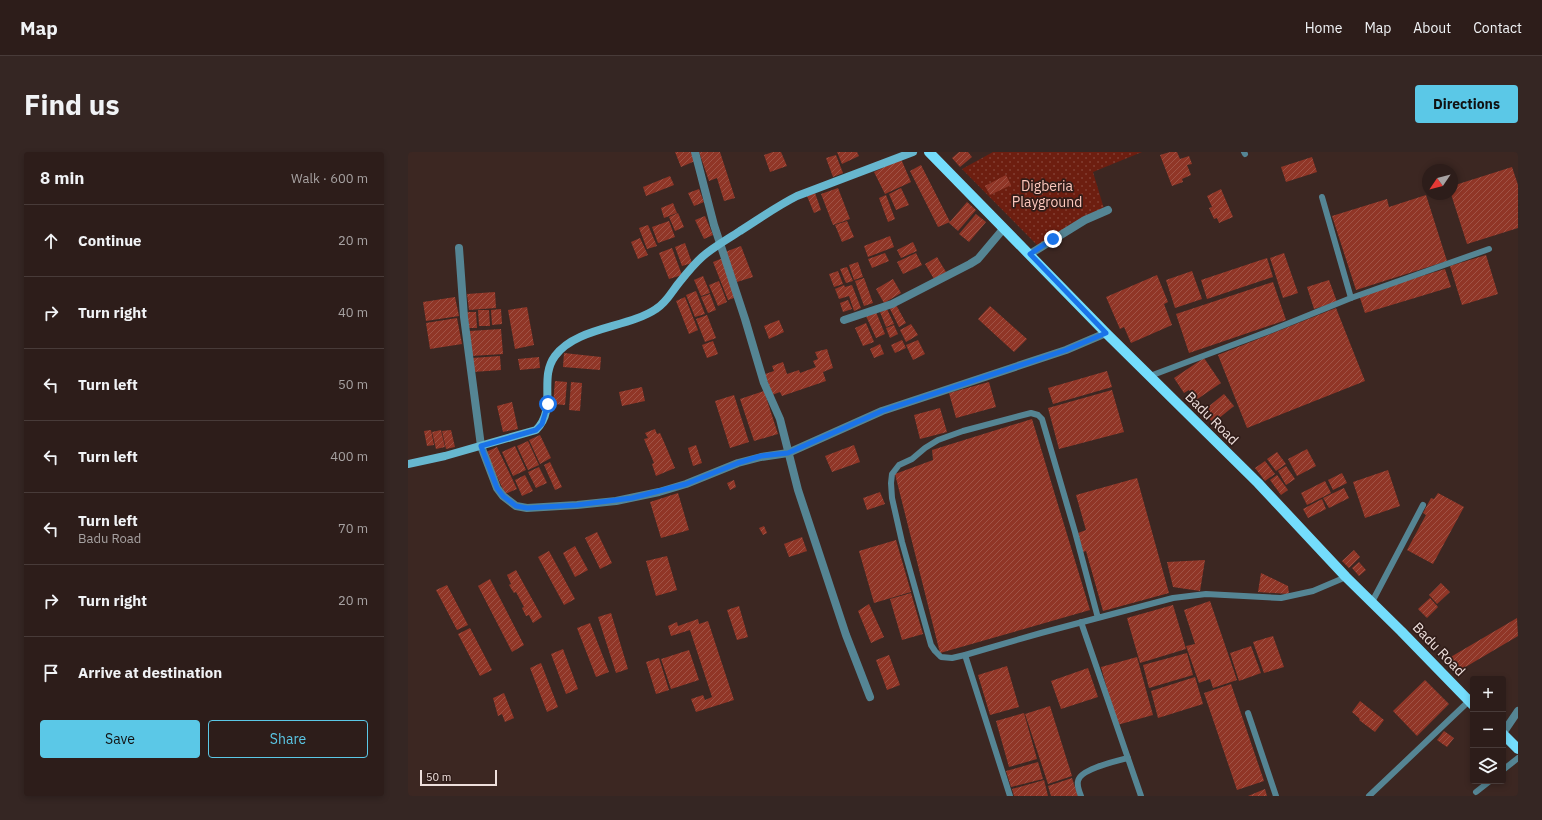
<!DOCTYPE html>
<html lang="en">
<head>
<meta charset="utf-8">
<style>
	body { margin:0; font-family:"IBM Plex Sans",sans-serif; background:#352623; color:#f1f3f6 }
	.controls { position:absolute; right:12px; bottom:12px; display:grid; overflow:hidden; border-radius:4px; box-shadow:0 2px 6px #0003 }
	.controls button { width:36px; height:36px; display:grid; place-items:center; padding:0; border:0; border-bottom:1px solid #483b39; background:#2d1d1a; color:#f1f3f6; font:20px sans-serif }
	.compass { position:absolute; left:1014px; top:12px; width:36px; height:36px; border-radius:50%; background:#2d1d1a; box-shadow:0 2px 6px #0003; rotate:235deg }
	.scale { position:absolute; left:12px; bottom:10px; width:77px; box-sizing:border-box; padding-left:4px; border:2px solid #eedfdc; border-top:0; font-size:11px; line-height:14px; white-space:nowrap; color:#eedfdc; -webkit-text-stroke:3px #311d19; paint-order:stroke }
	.stop { position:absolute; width:12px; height:12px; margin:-9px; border:3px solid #1a73e8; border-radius:50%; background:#fff }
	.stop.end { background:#1a73e8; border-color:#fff; box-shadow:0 1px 4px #0008 }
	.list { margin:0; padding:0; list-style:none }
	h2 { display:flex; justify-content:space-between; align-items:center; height:52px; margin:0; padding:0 16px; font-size:17px }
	h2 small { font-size:13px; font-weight:400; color:#a7a2a2 }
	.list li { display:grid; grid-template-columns:26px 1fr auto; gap:12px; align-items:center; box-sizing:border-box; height:72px; padding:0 16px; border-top:1px solid #483b39 }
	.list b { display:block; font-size:15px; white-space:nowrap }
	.list p { margin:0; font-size:13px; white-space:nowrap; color:#a7a2a2 }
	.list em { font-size:13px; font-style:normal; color:#a7a2a2 }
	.actions { display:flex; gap:8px; padding:12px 16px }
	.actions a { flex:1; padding:9px 0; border:1px solid #5bc8e7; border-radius:4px; text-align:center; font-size:14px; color:#5bc8e7 }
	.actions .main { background:#5bc8e7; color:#111 }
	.icon { flex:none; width:22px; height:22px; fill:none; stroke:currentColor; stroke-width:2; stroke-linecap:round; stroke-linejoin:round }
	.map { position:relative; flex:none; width:1110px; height:644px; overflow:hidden; border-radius:4px }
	header { display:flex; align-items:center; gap:24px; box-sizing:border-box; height:56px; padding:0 20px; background:#2d1d1a; border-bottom:1px solid #483b39 }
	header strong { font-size:19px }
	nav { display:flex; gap:22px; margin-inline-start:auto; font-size:14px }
	.intro { display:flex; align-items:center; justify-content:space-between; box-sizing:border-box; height:96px; padding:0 24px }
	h1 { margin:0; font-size:28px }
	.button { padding:10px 18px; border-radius:4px; background:#5bc8e7; color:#111; font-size:14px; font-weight:700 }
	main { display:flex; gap:24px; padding:0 24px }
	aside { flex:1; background:#2d1d1a; border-radius:4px; box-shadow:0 2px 6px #0003 }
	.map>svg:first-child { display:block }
</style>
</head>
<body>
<header>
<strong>Map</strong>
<nav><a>Home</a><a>Map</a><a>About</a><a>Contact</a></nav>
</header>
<div class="intro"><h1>Find us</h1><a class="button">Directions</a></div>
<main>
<aside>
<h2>8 min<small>Walk · 600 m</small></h2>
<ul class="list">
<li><svg class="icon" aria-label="ahead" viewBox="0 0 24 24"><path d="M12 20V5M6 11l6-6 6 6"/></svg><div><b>Continue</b></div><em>20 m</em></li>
<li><svg class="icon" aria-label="right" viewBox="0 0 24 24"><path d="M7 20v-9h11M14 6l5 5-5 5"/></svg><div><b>Turn right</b></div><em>40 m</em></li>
<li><svg class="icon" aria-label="left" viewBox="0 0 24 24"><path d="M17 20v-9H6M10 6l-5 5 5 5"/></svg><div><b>Turn left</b></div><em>50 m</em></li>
<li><svg class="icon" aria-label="left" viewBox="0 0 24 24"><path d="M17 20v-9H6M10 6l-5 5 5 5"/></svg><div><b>Turn left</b></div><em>400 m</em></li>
<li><svg class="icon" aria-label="left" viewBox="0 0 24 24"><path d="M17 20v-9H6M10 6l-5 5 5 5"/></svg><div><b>Turn left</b><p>Badu Road</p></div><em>70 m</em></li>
<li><svg class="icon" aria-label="right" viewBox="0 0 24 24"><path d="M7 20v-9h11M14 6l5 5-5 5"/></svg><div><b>Turn right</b></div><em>20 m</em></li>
<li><svg class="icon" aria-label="arrive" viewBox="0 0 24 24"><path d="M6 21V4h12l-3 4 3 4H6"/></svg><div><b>Arrive at destination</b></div></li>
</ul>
<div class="actions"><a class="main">Save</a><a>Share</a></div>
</aside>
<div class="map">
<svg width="1110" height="644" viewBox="0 0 1110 644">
	<defs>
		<pattern id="park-dots" width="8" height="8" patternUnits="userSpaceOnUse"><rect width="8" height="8" fill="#6d1e10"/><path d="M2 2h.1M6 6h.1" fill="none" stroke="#823e32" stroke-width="1.8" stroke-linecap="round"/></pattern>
		<pattern id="building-hatch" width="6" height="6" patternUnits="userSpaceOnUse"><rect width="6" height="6" fill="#903627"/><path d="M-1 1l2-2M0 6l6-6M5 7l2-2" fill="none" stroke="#a05346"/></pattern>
	</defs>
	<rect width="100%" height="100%" fill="#3c2722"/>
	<!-- park -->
	<polygon fill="url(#park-dots)" points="585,0 734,0 685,20 697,60 630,94 554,17"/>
	<!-- building -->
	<g fill="url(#building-hatch)">
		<polygon points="267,0 284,0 287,9 273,15"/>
		<polygon points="291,0 312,0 327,46 316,49 309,26 301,29"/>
		<polygon points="365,0 373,0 379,14 362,20 356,3"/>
		<polygon points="429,0 449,0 451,4 434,12"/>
		<polygon points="551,0 560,0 564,5 552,15 544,6"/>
		<polygon points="762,0 769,0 772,7 781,4 784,12 779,13 783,23 774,27 775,30 764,34 752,3"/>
		<polygon points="428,3 435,21 425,25 418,6"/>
		<polygon points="904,5 909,20 878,30 873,15"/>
		<polygon points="493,7 503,30 477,42 466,20"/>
		<polygon points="513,13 542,70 530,75 502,19"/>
		<polygon points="1104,15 1110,33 1110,76 1059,92 1043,42 1044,34"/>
		<polygon points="598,23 603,33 582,43 577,34"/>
		<polygon points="262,24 266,33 238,44 235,35"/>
		<polygon points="430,36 442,67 425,73 413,42"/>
		<polygon points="493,36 501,53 488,58 481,42"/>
		<polygon points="291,37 296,50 286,54 280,41"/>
		<polygon points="813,37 825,65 811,71 809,66 806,67 801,56 804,55 799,44"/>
		<polygon points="407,41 413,58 406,61 399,44"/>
		<polygon points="478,43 487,67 480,70 471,46"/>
		<polygon points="1018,43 1039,109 948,138 924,64 979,47 981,55"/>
		<polygon points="559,50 568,58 550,79 541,71"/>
		<polygon points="265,51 269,61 256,66 253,56"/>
		<polygon points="270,61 276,75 267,79 261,65"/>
		<polygon points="568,62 578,70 561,90 551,82"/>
		<polygon points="297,64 305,83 296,87 287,68"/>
		<polygon points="261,69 267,85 250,91 244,75"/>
		<polygon points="439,69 446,85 434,90 427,73"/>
		<polygon points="240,73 249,94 239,97 231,76"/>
		<polygon points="482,84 486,95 460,105 456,94"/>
		<polygon points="232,86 240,103 230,107 223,90"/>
		<polygon points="505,90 509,99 493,106 489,98"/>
		<polygon points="277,91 284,111 274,114 267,95"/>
		<polygon points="333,94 345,125 329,130 317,100"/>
		<polygon points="264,96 274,123 261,127 251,101"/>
		<polygon points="477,101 481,109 464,116 460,107"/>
		<polygon points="508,101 514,113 495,122 489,110"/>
		<polygon points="876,101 890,141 875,146 862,106"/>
		<polygon points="1078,103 1090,142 1054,153 1042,114"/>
		<polygon points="529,105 538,120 526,127 517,112"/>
		<polygon points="315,106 329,145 320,148 305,110"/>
		<polygon points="859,106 865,125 799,147 793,128"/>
		<polygon points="450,110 455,125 446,128 441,113"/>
		<polygon points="439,115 445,129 438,131 432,117"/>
		<polygon points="1037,117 1043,135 957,161 951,143"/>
		<polygon points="430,119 435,132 426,135 421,122"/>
		<polygon points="784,119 794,147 767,156 758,128"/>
		<polygon points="749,123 760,150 756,152 764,173 723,191 716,175 712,177 698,145"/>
		<polygon points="295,124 302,141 293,144 286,128"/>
		<polygon points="456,126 465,151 456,154 447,129"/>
		<polygon points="485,127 493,141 476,151 468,137"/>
		<polygon points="921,128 929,150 906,157 899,135"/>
		<polygon points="311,129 319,150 310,154 301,133"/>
		<polygon points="865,130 878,168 781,201 768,162"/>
		<polygon points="436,133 437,135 444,133 453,156 446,159 441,144 431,147 427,137"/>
		<polygon points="288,139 297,162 287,165 278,143"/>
		<polygon points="87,140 88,156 61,158 59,142"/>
		<polygon points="302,142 308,158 300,161 293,145"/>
		<polygon points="47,145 51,164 18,169 15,150"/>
		<polygon points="277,145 290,178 281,182 268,149"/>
		<polygon points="440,148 444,157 435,160 432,151"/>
		<polygon points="487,151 498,171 491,175 481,155"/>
		<polygon points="582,154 619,187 606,200 570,167"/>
		<polygon points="119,155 126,193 107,197 100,158"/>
		<polygon points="928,156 957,229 839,276 810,203"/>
		<polygon points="93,157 94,172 84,173 83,158"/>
		<polygon points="479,157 486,172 478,175 472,160"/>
		<polygon points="70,158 81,158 82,174 71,174"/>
		<polygon points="59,160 68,160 69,176 61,176"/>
		<polygon points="468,160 477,182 468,186 458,164"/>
		<polygon points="299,163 308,186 297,190 288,167"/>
		<polygon points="49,166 54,192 22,197 18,171"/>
		<polygon points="371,168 376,180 361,187 356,174"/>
		<polygon points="458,171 466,190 455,194 447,176"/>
		<polygon points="503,172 510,183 498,190 492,178"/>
		<polygon points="486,173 490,182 482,186 478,176"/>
		<polygon points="93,177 95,202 63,204 61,179"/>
		<polygon points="494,188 498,196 487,201 483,193"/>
		<polygon points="510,188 517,202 505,208 498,193"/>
		<polygon points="305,189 310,202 299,206 294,193"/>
		<polygon points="472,192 476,202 466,206 462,197"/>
		<polygon points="419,197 425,216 415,220 418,229 374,244 372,240 364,243 357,222 366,219 364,214 375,210 379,222 391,218 392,221 408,215 405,209 410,207 407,200"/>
		<polygon points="156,201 193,205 192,218 155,215"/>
		<polygon points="92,204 93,218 65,220 64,206"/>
		<polygon points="131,205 132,216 112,218 110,207"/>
		<polygon points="796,206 813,231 788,248 781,238 776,241 766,226"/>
		<polygon points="699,219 704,235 645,252 640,236"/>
		<polygon points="147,229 159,230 157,253 145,252"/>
		<polygon points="163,230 174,231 172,259 161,258"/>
		<polygon points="581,230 588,255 548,266 541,241"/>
		<polygon points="234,235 237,249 214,254 211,240"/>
		<polygon points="704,238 716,280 651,297 640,256"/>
		<polygon points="356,239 370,282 346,289 332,247"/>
		<polygon points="816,242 826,254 805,271 795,259"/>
		<polygon points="326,243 341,290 322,296 307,249"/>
		<polygon points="104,250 110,277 95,280 89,254"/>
		<polygon points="532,256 539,280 512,287 506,263"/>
		<polygon points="624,267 682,458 532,501 487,322 525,308 524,298"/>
		<polygon points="247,277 249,282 252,281 256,290 267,316 248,324 244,312 246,311 236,287 240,286 237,281"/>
		<polygon points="23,278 26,293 19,294 16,279"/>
		<polygon points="33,278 37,295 28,297 24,280"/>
		<polygon points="43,278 47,295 38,297 34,279"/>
		<polygon points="132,283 143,306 132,312 121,288"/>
		<polygon points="120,289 131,313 120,318 109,294"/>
		<polygon points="288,293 294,311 285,314 280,296"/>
		<polygon points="446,293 452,310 424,320 417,304"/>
		<polygon points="107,294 118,318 105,324 94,300"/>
		<polygon points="89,295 109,337 97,342 78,300"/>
		<polygon points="899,297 908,314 889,324 880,307"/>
		<polygon points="869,300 878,312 868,319 859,307"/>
		<polygon points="857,309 867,322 857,329 847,316"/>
		<polygon points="142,310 154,335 147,338 136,313"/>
		<polygon points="878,314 887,327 878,333 870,319"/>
		<polygon points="131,315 139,331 128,336 120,320"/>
		<polygon points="980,318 992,354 957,366 945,330"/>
		<polygon points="934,321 939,331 925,338 920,328"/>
		<polygon points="117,323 125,339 114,344 107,328"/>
		<polygon points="869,323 880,338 873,343 862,328"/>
		<polygon points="729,326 761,441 695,459 678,399 675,400 670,381 678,378 668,343"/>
		<polygon points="326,328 328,335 322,338 319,331"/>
		<polygon points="917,329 923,341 899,353 893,341"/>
		<polygon points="936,336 941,346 921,356 915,346"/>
		<polygon points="472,340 477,352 459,358 455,346"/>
		<polygon points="270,341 281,378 253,386 242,350"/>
		<polygon points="1030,341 1056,355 1025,412 999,398 1018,363 1015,361 1023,346 1026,347"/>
		<polygon points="914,347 918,357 900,366 895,357"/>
		<polygon points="356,374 359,381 355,383 351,376"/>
		<polygon points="189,380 204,411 192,417 177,386"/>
		<polygon points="394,385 399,399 381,405 376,392"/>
		<polygon points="488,388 503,440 466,451 451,399"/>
		<polygon points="167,394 180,418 167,425 155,401"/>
		<polygon points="946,398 952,405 941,416 934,409"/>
		<polygon points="141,399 167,447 156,453 130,405"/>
		<polygon points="259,404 269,438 248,444 238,409"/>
		<polygon points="797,408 792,439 765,435 759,410"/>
		<polygon points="951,410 958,418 951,424 944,416"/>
		<polygon points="108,418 134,465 125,471 121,463 118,464 114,456 116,455 108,440 106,441 101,433 103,432 99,423"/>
		<polygon points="853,421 880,434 881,442 850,440"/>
		<polygon points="82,427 116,493 104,500 70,434"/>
		<polygon points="1033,431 1042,440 1029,452 1021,443"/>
		<polygon points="39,433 60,473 49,478 28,438"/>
		<polygon points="503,441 515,482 494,488 482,447"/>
		<polygon points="1022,446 1030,455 1019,466 1010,457"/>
		<polygon points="802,449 829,528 805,536 802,527 791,531 778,494 787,492 776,458"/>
		<polygon points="461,452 476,485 463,491 450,459"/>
		<polygon points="765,453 778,497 732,511 719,466"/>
		<polygon points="331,454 340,485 329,488 319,458"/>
		<polygon points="203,461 220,517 208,521 190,465"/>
		<polygon points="1109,466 1110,484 1049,520 1041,506"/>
		<polygon points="290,467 291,472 300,469 326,548 288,560 283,547 295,543 297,548 304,545 282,478 263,484 260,474 269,470 270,474"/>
		<polygon points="182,471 201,520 188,525 169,476"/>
		<polygon points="62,476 84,518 72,524 50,482"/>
		<polygon points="865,484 876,515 856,521 845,490"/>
		<polygon points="843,494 853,521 831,529 822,501"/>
		<polygon points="155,497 170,537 158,542 143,502"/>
		<polygon points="281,498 291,528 263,537 253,507"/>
		<polygon points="779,501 785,523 741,536 735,513"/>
		<polygon points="481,503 492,533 479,538 468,508"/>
		<polygon points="729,505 745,563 709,573 693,515"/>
		<polygon points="251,506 261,538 248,542 238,510"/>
		<polygon points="133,511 150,555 139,560 122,516"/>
		<polygon points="599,514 611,555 582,563 570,523"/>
		<polygon points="680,516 690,545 653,557 643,529"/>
		<polygon points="787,525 795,552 750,566 743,539"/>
		<polygon points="1017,528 1041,552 1009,584 985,559"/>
		<polygon points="823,532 856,629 829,638 796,541"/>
		<polygon points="96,541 106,566 97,570 94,562 90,564 85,546"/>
		<polygon points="952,549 976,568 967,580 951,568 952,567 944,560"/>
		<polygon points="642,554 664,624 640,632 617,562"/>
		<polygon points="616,561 629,607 601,615 588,569"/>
		<polygon points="1036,579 1046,586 1039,595 1029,588"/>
		<polygon points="630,610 635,627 603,635 598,619"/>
		<polygon points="664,626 670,644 643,644 640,634"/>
		<polygon points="636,628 640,644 606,644 604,637"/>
		<polygon points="857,637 859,644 840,644"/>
	</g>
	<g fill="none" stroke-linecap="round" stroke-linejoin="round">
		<!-- lane -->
		<g stroke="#558594" stroke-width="6">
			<polyline points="836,0 837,2"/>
			<polyline points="914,45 943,146"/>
			<polyline points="742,224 864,178 943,146 1081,97"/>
			<polyline points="964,450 1015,353"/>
			<polyline points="690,466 667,380 634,267 630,263 623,261 555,279 530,288 517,296 504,307 491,313 484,322 483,331 484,346 494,390 523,493 527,499 533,505 544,506 557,503 633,481 765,446 798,442 873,446 905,439 938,425"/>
			<polyline points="673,470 733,644"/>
			<polyline points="557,503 602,644"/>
			<polyline points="840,561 868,644"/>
			<polyline points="1095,618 1110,606"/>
			<polyline points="1068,640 1082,629"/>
			<path d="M673 644C671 639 669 633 670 629 672 617 709 609 720 606"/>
			<polyline points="961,644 1061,549"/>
		</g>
		<!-- street -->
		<g stroke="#558594" stroke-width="8">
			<polyline points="287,0 306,73 337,167 356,231 372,267 390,338 438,483 462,545"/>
			<polyline points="51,96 56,165 73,294 89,336 95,344 108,354 119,356 169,353 208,349 251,340 278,332 330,311 353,305 380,301 474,259 658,198 698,181"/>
			<polyline points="622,102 677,68 700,58"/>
			<polyline points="436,168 484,152 562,112 570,107 596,76"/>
			<polyline points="1095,581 1110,559"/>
		</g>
		<!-- secondary -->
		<path stroke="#67b7cf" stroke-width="8" d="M0 312 37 304 128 278C150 256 130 227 147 204 168 175 220 176 248 157 258 151 263 141 270 132 278 122 285 113 294 105 305 95 320 87 332 79 351 67 369 54 389 44L505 0"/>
		<!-- primary -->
		<g stroke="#74ddfc" stroke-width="10">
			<polyline points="521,0 698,181 850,331 938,425 993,479 1065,553"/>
			<polyline points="1095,582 1110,597"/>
		</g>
	</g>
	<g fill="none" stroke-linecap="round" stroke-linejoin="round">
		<!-- route -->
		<polyline stroke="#1a73e8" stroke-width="5" points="140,252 134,272 128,278 73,294 89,336 95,344 108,354 119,356 169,353 224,346 278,332 330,311 353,304 380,301 474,259 658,198 698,181 622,102 645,87"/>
	</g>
	<g text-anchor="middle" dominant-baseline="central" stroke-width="3.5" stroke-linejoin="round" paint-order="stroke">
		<!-- park labels -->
		<g font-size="14" fill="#fdc8bd" stroke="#311d19">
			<text x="639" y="34">Digberia<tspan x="639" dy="16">Playground</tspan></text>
		</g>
		<!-- street labels -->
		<g font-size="14" fill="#eedfdc" stroke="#311d19">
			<text transform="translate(804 266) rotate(45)">Badu Road</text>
			<text transform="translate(1031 497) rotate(46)">Badu Road</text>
		</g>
	</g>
</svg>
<div class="controls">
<button>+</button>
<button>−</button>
<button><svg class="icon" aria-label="layers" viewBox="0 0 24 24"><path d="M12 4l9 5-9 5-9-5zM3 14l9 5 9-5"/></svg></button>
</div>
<svg class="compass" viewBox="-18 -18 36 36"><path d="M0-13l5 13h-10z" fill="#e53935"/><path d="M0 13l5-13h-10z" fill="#a7a2a2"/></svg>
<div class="scale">50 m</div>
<div class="stop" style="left:140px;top:252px"></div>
<div class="stop end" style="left:645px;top:87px"></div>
</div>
</main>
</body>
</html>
